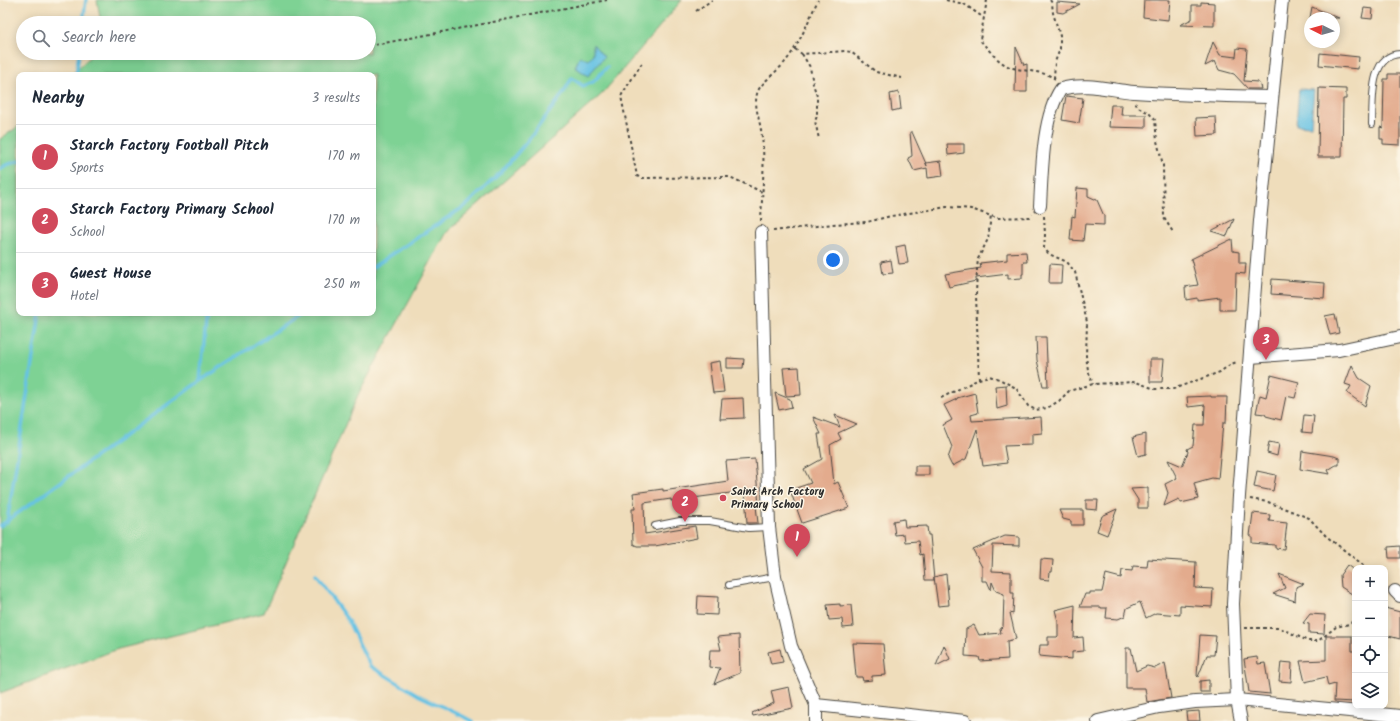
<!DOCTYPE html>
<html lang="en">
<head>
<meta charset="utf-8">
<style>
	body { margin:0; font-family:Kalam,sans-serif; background:#f2f2f3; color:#1f2937 }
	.controls { position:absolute; right:12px; bottom:12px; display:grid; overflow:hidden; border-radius:8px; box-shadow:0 2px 10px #0003 }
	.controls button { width:36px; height:36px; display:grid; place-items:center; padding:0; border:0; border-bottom:1px solid #e0e1e3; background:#fff; color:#1f2937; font:20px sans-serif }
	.compass { position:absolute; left:1304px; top:12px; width:36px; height:36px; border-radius:50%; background:#fff; box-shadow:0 2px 10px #0003; rotate:275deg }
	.you { position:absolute; left:833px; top:260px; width:14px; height:14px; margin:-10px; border:3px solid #fff; border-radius:50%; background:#1a73e8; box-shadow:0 0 0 6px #1a73e833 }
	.badge { display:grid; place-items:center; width:26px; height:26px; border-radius:50%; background:#d1495b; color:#fff; font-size:13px; font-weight:700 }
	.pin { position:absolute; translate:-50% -33px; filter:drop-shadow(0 1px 2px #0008) }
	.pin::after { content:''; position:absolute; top:21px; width:14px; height:12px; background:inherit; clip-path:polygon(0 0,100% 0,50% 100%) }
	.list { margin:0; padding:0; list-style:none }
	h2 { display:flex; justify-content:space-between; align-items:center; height:52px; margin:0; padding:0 16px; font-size:17px }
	h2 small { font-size:13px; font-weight:400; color:#747a83 }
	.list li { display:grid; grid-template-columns:26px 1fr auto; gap:12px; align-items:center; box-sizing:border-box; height:64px; padding:0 16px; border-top:1px solid #e0e1e3 }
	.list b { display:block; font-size:15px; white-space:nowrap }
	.list p { margin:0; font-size:13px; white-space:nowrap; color:#747a83 }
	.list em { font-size:13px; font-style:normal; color:#747a83 }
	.icon { flex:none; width:22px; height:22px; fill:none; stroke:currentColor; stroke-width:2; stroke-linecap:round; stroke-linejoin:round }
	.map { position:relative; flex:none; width:1400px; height:721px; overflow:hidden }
	.search { position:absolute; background:#fff; box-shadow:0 2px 10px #0003; left:16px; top:16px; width:360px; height:44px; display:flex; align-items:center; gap:10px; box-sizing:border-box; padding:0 14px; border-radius:22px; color:#747a83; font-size:15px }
	.panel { position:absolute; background:#fff; box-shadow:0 2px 10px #0003; left:16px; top:72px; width:360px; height:244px; border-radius:8px }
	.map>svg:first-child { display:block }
</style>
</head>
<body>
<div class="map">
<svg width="1400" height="721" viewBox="0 0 1400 721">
	<rect width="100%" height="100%" fill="#fcf5e5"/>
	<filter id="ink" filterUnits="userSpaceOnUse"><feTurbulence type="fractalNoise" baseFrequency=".025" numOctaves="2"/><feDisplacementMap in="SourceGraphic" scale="8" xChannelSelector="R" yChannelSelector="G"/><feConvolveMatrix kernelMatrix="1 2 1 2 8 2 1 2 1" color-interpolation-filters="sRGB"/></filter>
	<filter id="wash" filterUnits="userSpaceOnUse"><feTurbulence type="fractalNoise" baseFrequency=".012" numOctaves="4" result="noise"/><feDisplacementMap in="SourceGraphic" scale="16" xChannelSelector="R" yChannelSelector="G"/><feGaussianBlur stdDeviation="0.9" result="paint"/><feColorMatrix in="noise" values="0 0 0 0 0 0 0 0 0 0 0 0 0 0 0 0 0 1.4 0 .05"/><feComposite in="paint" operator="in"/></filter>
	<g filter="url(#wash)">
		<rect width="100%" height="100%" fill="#efddbb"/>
		<!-- green -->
		<polygon fill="#7ed294" stroke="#547e60" points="97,0 682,0 602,94 447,232 358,395 264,613 118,649 0,693 0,139 19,126 19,313 373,313 373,75 71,75 94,53 369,53 369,23 101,23"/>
		<!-- water -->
		<g fill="#66c2e4" stroke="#487688">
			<polygon points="593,44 604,57 588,76 575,67 580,56 588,60 593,54"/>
			<polygon points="1299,89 1314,90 1311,126 1296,125"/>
		</g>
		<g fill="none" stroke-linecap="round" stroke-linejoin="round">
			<!-- stream -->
			<g stroke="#66c2e4" stroke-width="3.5">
				<polyline points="83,23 86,0"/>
				<polyline points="76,75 79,53"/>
				<polyline points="0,169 6,165 19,161"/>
				<polyline points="373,267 468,204 502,171 530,138 562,95 572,78 583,86 593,82 607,67"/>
				<polyline points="200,381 207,313"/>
				<polyline points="7,522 40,313"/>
				<polyline points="0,526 200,381 303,313"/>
				<polyline points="315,575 347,619 370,666 420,696 473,721"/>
			</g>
		</g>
		<g id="blocks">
			<!-- building -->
			<g fill="#e3ab8d">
				<polygon points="1144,0 1170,0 1168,20 1143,17"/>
				<polygon points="1057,2 1080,4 1063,13 1057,12"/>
				<polygon points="1201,2 1214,3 1214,26 1180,25 1192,19 1192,5 1201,5"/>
				<polygon points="1312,7 1339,18 1310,18"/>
				<polygon points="1364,8 1373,9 1372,19 1362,18"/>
				<polygon points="1213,42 1220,55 1236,57 1237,48 1247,49 1244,81 1258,82 1260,85 1261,89 1248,89 1234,74 1219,70 1215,61 1205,66"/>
				<polygon points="1016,47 1024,65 1027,64 1027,92 1015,92"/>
				<polygon points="1320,53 1359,57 1358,69 1319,65"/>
				<polygon points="1388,74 1400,74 1400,145 1383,144 1383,139 1380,139 1380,127 1383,128 1384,79 1388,79"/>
				<polygon points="1319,88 1346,89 1346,99 1343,99 1342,157 1318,157"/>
				<polygon points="899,92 901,109 892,111 890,94"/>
				<polygon points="1066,96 1083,98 1079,123 1062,120"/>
				<polygon points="1111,105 1122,105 1121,115 1146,115 1146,128 1109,127"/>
				<polygon points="1216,117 1217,135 1197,136 1196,118"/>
				<polygon points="910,132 912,132 927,166 926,163 941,161 943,176 928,178 927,168 914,171 908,158 912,156"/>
				<polygon points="947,144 964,144 964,153 948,155"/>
				<polygon points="1077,188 1088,189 1088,196 1097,200 1104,216 1104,225 1085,224 1083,241 1070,240 1072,216 1075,217"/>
				<polygon points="1234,219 1227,236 1211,231"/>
				<polygon points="1232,239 1233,251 1239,252 1239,263 1246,263 1245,274 1236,273 1235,310 1220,310 1220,297 1197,300 1197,298 1186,300 1185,287 1198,285 1191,259"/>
				<polygon points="905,245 908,263 899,264 896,247"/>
				<polygon points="1026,252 1027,262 1023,262 1023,274 1022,274 1022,278 1008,279 1008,274 976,278 976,281 949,287 945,274 981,268 980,263 1007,260 1007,253"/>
				<polygon points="891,260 893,273 883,274 881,262"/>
				<polygon points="1050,264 1062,265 1061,283 1049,283"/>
				<polygon points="1272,279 1325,283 1324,298 1271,294"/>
				<polygon points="1335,314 1339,333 1330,335 1325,316"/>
				<polygon points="1036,337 1046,337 1048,386 1043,386 1037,360"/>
				<polygon points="727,358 744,359 743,368 727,368"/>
				<polygon points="1150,359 1164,359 1162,382 1150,382"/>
				<polygon points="720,361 724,392 713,393 709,363"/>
				<polygon points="1352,365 1359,378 1371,386 1365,406 1347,393 1351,386 1345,384"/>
				<polygon points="799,367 801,395 786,396 783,368"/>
				<polygon points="1271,375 1299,382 1295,398 1286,396 1281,420 1266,416 1265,414 1256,413 1260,395 1266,397"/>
				<polygon points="1006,385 1007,406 997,409 995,386"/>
				<polygon points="775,393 790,399 792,407 779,410"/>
				<polygon points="975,393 978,413 971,415 972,421 1041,417 1042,433 1032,434 1032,445 1004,446 1007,463 983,466 977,429 966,459 952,466 948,458 952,447 943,425 952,420 944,405 957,399 957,398"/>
				<polygon points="1211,396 1211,397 1227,397 1226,423 1223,423 1218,479 1212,478 1194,483 1198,499 1181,503 1179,499 1164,506 1168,493 1165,484 1177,478 1168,460 1182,466 1188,452 1187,449 1193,446 1195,425 1204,425 1205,405 1188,407 1187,397"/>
				<polygon points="743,398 744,418 720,419 722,399"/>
				<polygon points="835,415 857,424 838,433 841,439 830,445 834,484 838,482 849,508 802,523 790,490 811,483 804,469 822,459 818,434 821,434 813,417 840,427"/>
				<polygon points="1304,415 1314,416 1312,433 1302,432"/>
				<polygon points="1146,434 1146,454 1138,456 1133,437"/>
				<polygon points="1269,442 1279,444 1277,456 1267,453"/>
				<polygon points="1302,451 1334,456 1339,458 1339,465 1336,465 1328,470 1330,474 1300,469"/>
				<polygon points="755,459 759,506 756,506 758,523 747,523 745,491 671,501 671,499 644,503 645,534 695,526 697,538 655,546 637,546 633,544 632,509 635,509 633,493 663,489 663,491 728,481 726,461"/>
				<rect x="915" y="466" width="14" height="9"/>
				<polygon points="1257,471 1276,475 1273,491 1254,487"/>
				<polygon points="1148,488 1148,508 1138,508 1138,500 1131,489"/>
				<polygon points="1086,500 1098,500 1097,510 1086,509"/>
				<polygon points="1117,509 1107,535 1097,531 1102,516"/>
				<polygon points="1059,510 1083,510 1083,525 1071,525 1071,521 1063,519"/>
				<polygon points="1253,513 1270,515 1269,521 1287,523 1284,549 1275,548 1275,545 1252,543 1252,536 1250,536"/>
				<polygon points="904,519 905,527 927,526 928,535 930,535 934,580 925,580 923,554 920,555 918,541 905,542 904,534 895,535 893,521"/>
				<polygon points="1005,536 1019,537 1019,546 993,545 992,571 1011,572 1011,593 1014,593 1013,614 1010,613 1016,639 1007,641 1008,659 980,661 979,657 965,656 966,629 974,625 979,635 1001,633 1000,628 1003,627 1004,594 996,591 992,582 991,590 987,581 982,581 982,567 973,550"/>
				<polygon points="1400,546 1400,558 1389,558 1388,547"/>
				<polygon points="1041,559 1053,560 1052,572 1050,572 1049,580 1040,579"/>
				<polygon points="1148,559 1196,562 1195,588 1213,589 1212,607 1180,605 1180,615 1156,613 1146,618 1140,602 1127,608 1125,616 1118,619 1106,618 1107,608 1101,608 1101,607 1080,607 1085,594 1090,594 1090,592 1102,592 1106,574 1121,578 1122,570 1132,571 1133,566 1147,567"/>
				<polygon points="1347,565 1355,571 1355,596 1341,587 1340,575"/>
				<polygon points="946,574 949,605 938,606 934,577"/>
				<polygon points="1279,574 1304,584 1296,587 1295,601 1273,594 1285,588"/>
				<polygon points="698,596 718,597 717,615 697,614"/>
				<polygon points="840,604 840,606 851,605 853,627 843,628 842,619 829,620 827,605"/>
				<polygon points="1075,605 1074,638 1083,637 1084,651 1072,652 1072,659 1039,656 1040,645 1048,645 1048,637 1057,637 1058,636 1058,621 1055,610"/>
				<polygon points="1385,608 1400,612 1400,639 1385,635"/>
				<polygon points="1310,614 1325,615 1324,634 1309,633 1309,624 1303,623"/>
				<polygon points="739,635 740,673 714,684 720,668 709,667 710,650 721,650 718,637"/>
				<polygon points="1200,635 1216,636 1214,655 1207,655 1198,677 1197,676"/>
				<polygon points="1326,636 1352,636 1352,651 1355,651 1354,702 1334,701 1335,684 1328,686 1326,677 1305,682 1300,661 1326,660"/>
				<polygon points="853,643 883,644 886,675 872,676 872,680 863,681 862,677 856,677"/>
				<polygon points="944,645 950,659 936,666"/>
				<polygon points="1126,648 1131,648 1136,671 1147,666 1155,668 1165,663 1171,698 1147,702 1145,688 1126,688"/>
				<polygon points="780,649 783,662 771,664 768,652"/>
				<polygon points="1257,657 1258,664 1265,663 1270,694 1249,692 1244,659"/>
				<polygon points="1281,662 1292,663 1291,682 1279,681"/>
				<polygon points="1209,680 1209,692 1200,692 1200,681"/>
				<polygon points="789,687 793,708 753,716 752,713 774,703 771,691"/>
				<polygon points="1199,711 1200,721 1187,721 1186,712"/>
			</g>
		</g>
	</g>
	<g filter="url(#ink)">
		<use href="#blocks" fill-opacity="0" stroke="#484641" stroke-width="1"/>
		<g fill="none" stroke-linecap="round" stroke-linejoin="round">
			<!-- service casing -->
			<g stroke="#484641" stroke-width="8">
				<g id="service">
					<path d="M1372 124C1373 102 1369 55 1400 54"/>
					<polyline points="655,526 680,521 710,521 749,528 769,527"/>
					<polyline points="729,585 775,577"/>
				</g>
			</g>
			<!-- minor casing -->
			<g stroke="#484641" stroke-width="14">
				<g id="minor">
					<path d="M1040 206C1042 173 1042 117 1061 89 1084 82 1111 90 1134 92 1180 95 1226 96 1271 97"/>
					<polyline points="761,232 769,527 775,577 791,646 816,705 965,721"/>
					<polyline points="1250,357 1339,350 1400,337"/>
					<polyline points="1395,591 1400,596"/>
					<polyline points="816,705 816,721"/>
					<polyline points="1098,721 1159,707 1195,702 1237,700 1400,716"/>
					<polyline points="1241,721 1237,700 1233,604 1239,496 1260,221 1282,0"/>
				</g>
			</g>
			<!-- path -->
			<g stroke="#484641" stroke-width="2" stroke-dasharray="3 3" stroke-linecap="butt">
				<polyline points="946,0 964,4 984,18"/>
				<path d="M987 0 980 40C989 50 999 64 1013 68 1026 72 1043 70 1055 79"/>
				<polyline points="1050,0 1052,3 1053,13 1060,36 1060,49 1055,62 1054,78"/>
				<polyline points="696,11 712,0"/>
				<polyline points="369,46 607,0"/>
				<polyline points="795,49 802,54 845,51 851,52 876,72 902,78"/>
				<polyline points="802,54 810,67 813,84 817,96 817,116 815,121 819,139"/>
				<polyline points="303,57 328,53"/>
				<polyline points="642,63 621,96 637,176 642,178 730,177 762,192"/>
				<polyline points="1135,103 1138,107 1149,113 1155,120 1157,141 1163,165 1164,218 1173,232"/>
				<polyline points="1044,216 1045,235 1044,248 1049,254 1067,262 1075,272 1087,322 1086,356 1088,370 1093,384"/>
				<path d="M761 221C762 191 766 160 761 130 759 117 753 103 758 91 761 83 779 70 785 62 800 44 808 21 818 0"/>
				<polyline points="773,231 833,224 867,222 891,216 947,207 971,209 997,218 1030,217 1032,214"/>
				<polyline points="979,379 976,295 977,269 978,259 988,239 991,215"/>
				<polyline points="941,398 979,379 989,376 999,379 1016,388 1028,406 1036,410 1047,408 1059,401 1069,391 1093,384 1136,382 1155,389 1173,389 1220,372 1231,364 1237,362"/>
				<polyline points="1250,499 1268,502 1309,518 1326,536 1367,568"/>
				<polyline points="1245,628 1280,628 1308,641 1318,641 1336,627 1349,624 1355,620"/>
			</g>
			<!-- service -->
			<use href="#service" stroke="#fff" stroke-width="6"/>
			<!-- minor -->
			<use href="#minor" stroke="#fff" stroke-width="12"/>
		</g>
	</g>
	<!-- markers -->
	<circle fill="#d1495b" stroke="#fcf5e5" stroke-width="1.5" cx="723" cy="498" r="4"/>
	<g text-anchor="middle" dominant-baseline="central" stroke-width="3" stroke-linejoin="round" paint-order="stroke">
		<!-- poi labels -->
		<g font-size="11" font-weight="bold" fill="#2b2b2b" stroke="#fcf5e5" text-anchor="start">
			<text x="731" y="492">Saint Arch Factory<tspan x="731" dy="13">Primary School</tspan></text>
		</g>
	</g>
</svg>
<div class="controls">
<button>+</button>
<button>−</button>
<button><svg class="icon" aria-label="locate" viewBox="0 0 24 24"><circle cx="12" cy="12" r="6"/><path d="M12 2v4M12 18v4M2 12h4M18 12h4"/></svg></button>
<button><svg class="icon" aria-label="layers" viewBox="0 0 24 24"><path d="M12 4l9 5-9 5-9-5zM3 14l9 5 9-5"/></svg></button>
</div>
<svg class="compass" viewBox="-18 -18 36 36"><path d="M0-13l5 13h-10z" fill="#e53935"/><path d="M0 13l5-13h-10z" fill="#747a83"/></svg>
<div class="you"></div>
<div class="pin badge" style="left:797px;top:557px">1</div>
<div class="pin badge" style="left:685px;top:522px">2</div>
<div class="pin badge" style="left:1266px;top:360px">3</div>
<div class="search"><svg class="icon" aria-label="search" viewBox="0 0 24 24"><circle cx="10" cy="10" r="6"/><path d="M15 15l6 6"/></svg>Search here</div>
<section class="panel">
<h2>Nearby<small>3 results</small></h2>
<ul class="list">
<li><span class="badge">1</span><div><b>Starch Factory Football Pitch</b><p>Sports</p></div><em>170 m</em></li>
<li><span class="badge">2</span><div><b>Starch Factory Primary School</b><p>School</p></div><em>170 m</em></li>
<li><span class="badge">3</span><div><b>Guest House</b><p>Hotel</p></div><em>250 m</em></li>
</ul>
</section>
</div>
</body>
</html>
